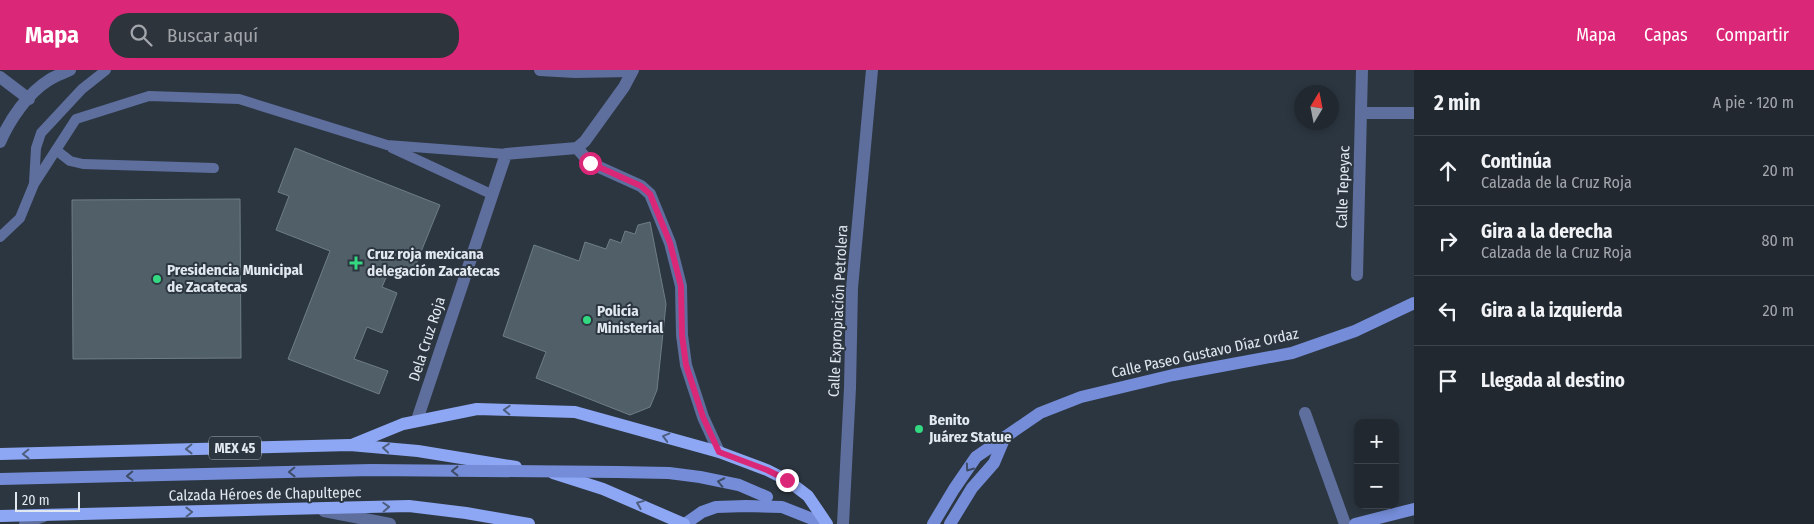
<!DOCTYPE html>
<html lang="es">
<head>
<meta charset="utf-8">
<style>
	body { margin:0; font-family:"Fira Sans Condensed",sans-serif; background:#2d343c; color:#f1f3f6 }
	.controls { position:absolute; right:15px; bottom:15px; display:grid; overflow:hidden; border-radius:10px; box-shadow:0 2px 8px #0003 }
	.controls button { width:45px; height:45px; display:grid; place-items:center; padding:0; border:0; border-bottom:1px solid #3e444c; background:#212830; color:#f1f3f6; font:25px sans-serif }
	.compass { position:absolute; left:1294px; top:15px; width:45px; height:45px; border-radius:50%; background:#212830; box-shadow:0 2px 8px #0003; rotate:10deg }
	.scale { position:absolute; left:15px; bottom:12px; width:65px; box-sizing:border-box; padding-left:5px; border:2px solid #e2e8ef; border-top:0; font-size:14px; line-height:18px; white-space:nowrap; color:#e2e8ef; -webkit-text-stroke:4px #2c3640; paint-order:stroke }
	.stop { position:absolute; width:15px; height:15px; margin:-11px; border:4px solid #db2777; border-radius:50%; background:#fff }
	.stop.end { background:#db2777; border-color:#fff; box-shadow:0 1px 5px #0008 }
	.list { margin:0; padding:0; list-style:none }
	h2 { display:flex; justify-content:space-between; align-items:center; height:65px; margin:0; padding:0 20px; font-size:21px }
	h2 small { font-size:16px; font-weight:400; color:#a2a6ab }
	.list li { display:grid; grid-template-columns:32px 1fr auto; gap:15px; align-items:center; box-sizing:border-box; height:70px; padding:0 20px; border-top:1px solid #3e444c }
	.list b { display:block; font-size:19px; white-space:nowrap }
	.list p { margin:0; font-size:16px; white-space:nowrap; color:#a2a6ab }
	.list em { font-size:16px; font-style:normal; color:#a2a6ab }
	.icon { flex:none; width:28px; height:28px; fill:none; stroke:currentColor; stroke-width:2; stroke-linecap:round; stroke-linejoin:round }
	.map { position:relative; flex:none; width:1414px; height:454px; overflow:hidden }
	header { display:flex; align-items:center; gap:30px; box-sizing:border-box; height:70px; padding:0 25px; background:#db2777; color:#fff }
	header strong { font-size:24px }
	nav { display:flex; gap:28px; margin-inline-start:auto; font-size:18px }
	.search { width:350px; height:45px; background:#2d343c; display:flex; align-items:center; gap:12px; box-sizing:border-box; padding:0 18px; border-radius:20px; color:#a2a6ab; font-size:19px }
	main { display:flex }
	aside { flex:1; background:#212830 }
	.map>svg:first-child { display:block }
</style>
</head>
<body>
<header>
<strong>Mapa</strong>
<div class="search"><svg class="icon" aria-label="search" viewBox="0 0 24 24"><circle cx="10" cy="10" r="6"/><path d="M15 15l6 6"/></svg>Buscar aquí</div>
<nav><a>Mapa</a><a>Capas</a><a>Compartir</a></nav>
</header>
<main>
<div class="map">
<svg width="1414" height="454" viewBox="0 0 1414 454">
	<rect width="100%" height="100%" fill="#2c3640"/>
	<!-- building -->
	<g fill="#516068" stroke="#6e7e86">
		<polygon points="295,78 440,135 412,204 391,196 382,217 397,223 382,263 367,257 354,289 388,301 379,324 288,289 330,181 276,160 289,126 278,122"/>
		<polygon points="240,129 241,288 73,289 72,130"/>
		<polygon points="650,152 666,234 657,320 650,337 630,345 536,308 546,282 503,266 534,175 579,191 585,172 606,179 610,169 621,173 625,161 635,164 638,155"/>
	</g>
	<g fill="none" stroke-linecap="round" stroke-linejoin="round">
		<!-- lane -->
		<g stroke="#5e6e9d" stroke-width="10">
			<polyline points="392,78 491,124"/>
			<polyline points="56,80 70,91 83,94 214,98"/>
			<polyline points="34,113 36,78 41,63 82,19 106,0"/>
			<polyline points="0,167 20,148 34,114 76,49 149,26 239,29 387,75 506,84"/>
			<polyline points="24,454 44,447"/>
		</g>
		<!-- street -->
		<g stroke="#5e6e9d" stroke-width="12">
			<polyline points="540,0 575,2 632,1"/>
			<polyline points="0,7 29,29"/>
			<polyline points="1362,43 1414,43"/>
			<path d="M0 72C10 49 28 23 49 10 55 6 64 3 70 0"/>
			<polyline points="577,78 590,93 641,116 650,124 670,173 681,216 682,265 686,295 703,347 719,382"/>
			<polyline points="577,78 585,71 624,17 633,0"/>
			<polyline points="1357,205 1362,0"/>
			<polyline points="1305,343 1345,454"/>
			<polyline points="417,350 506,84 577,78"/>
			<polyline points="324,441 390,454"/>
			<polyline points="843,454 850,318 852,218 872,0"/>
		</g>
		<!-- secondary -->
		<g stroke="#758dd8" stroke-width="12">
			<polyline points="685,454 702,442 716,437 746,436 782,437 825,454"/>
			<polyline points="933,454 954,419 976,387 1040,343 1081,327 1173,305 1292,283 1355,261 1414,233"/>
			<polyline points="950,454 972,418 994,393 1005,367"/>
			<polyline points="1355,454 1414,439"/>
		</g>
		<!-- primary -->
		<g stroke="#8da7f4" stroke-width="12">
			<polyline points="354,374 403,354 477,339 575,342 719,382 767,400 787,410 808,426 827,454"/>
			<polyline points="0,384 350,375 418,381 516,397"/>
			<polyline points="553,403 603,419 684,454"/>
			<polyline points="0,446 409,436 466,443 529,454"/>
		</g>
		<!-- secondary-bridge -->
		<polyline stroke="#758dd8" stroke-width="12" points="0,409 371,400 618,402 669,403 700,407 739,415 767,427"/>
	</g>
	<!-- one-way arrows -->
	<defs><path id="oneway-chevron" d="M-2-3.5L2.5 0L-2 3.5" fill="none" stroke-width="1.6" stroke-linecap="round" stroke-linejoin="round" transform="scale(1.25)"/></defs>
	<g stroke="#4e5e7f">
		<use href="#oneway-chevron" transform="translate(507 340) rotate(-178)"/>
		<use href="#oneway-chevron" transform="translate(666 367) rotate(-165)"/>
		<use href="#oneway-chevron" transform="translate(386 378) rotate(-175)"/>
		<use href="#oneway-chevron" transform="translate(189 379) rotate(179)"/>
		<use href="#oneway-chevron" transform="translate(26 384) rotate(179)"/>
		<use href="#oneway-chevron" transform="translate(640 434) rotate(-158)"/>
		<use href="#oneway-chevron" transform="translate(386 437) rotate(-2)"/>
		<use href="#oneway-chevron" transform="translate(189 442) rotate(-1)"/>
	</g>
	<g stroke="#3e4c66">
		<use href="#oneway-chevron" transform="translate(969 398) rotate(125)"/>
		<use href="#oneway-chevron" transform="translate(455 401) rotate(-180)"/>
		<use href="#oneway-chevron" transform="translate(292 402) rotate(179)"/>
		<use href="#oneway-chevron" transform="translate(130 406) rotate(178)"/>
		<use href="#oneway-chevron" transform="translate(721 412) rotate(-168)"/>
	</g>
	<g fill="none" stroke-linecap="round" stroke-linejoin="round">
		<!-- route -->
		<polyline stroke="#db2777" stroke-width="6" points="590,93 641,116 650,124 670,173 681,216 682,265 686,295 703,347 719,382 767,400 787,410"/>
	</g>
	<!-- markers -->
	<g fill="#33d881" stroke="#2c3640" stroke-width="2">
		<path d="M353.5 185.5h5v5h5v5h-5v5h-5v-5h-5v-5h5z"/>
		<circle cx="157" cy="209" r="5"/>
		<circle cx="587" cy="250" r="5"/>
		<circle cx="919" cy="359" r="5"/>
	</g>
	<g text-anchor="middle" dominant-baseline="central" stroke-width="4" stroke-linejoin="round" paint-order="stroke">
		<!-- shield labels -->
		<rect fill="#2c3640" stroke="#abb3ba" stroke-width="1" x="209" y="366.5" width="52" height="23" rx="4"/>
		<g font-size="14" font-weight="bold" fill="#e2e8ef">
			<text x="235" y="378">MEX 45</text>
		</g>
		<!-- street labels -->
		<g font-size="15" fill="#e2e8ef" stroke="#2c3640">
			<text transform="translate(1343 117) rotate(-88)">Calle Tepeyac</text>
			<text transform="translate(838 241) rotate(-87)">Calle Expropiación Petrolera</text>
			<text transform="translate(427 269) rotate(-72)">Dela Cruz Roja</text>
			<text transform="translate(1205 283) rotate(-12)">Calle Paseo Gustavo Díaz Ordaz</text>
			<text transform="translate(265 424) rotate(-1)">Calzada Héroes de Chapultepec</text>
		</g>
		<!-- poi labels -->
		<g font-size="15" font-weight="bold" fill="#e2e8ef" stroke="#2c3640" text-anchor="start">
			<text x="367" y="184">Cruz roja mexicana<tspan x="367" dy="17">delegación Zacatecas</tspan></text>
			<text x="167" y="200">Presidencia Municipal<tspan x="167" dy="17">de Zacatecas</tspan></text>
			<text x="597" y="241">Policía<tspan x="597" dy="17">Ministerial</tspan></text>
			<text x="929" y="350">Benito<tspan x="929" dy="17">Juárez Statue</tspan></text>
		</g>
	</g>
</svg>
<div class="controls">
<button>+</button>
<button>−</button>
</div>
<svg class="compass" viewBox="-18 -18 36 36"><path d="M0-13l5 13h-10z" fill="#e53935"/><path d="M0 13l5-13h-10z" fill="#a2a6ab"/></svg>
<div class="scale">20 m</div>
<div class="stop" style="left:590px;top:93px"></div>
<div class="stop end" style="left:787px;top:410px"></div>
</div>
<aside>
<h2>2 min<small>A pie · 120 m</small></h2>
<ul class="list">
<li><svg class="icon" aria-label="ahead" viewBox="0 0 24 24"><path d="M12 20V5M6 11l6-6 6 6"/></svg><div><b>Continúa</b><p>Calzada de la Cruz Roja</p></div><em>20 m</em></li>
<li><svg class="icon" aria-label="right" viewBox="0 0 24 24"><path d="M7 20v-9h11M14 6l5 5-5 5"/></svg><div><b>Gira a la derecha</b><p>Calzada de la Cruz Roja</p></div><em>80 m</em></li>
<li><svg class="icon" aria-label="left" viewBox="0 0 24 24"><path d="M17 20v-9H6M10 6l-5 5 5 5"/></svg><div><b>Gira a la izquierda</b></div><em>20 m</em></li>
<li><svg class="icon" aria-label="arrive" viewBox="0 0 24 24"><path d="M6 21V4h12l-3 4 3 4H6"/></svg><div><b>Llegada al destino</b></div></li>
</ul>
</aside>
</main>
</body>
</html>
